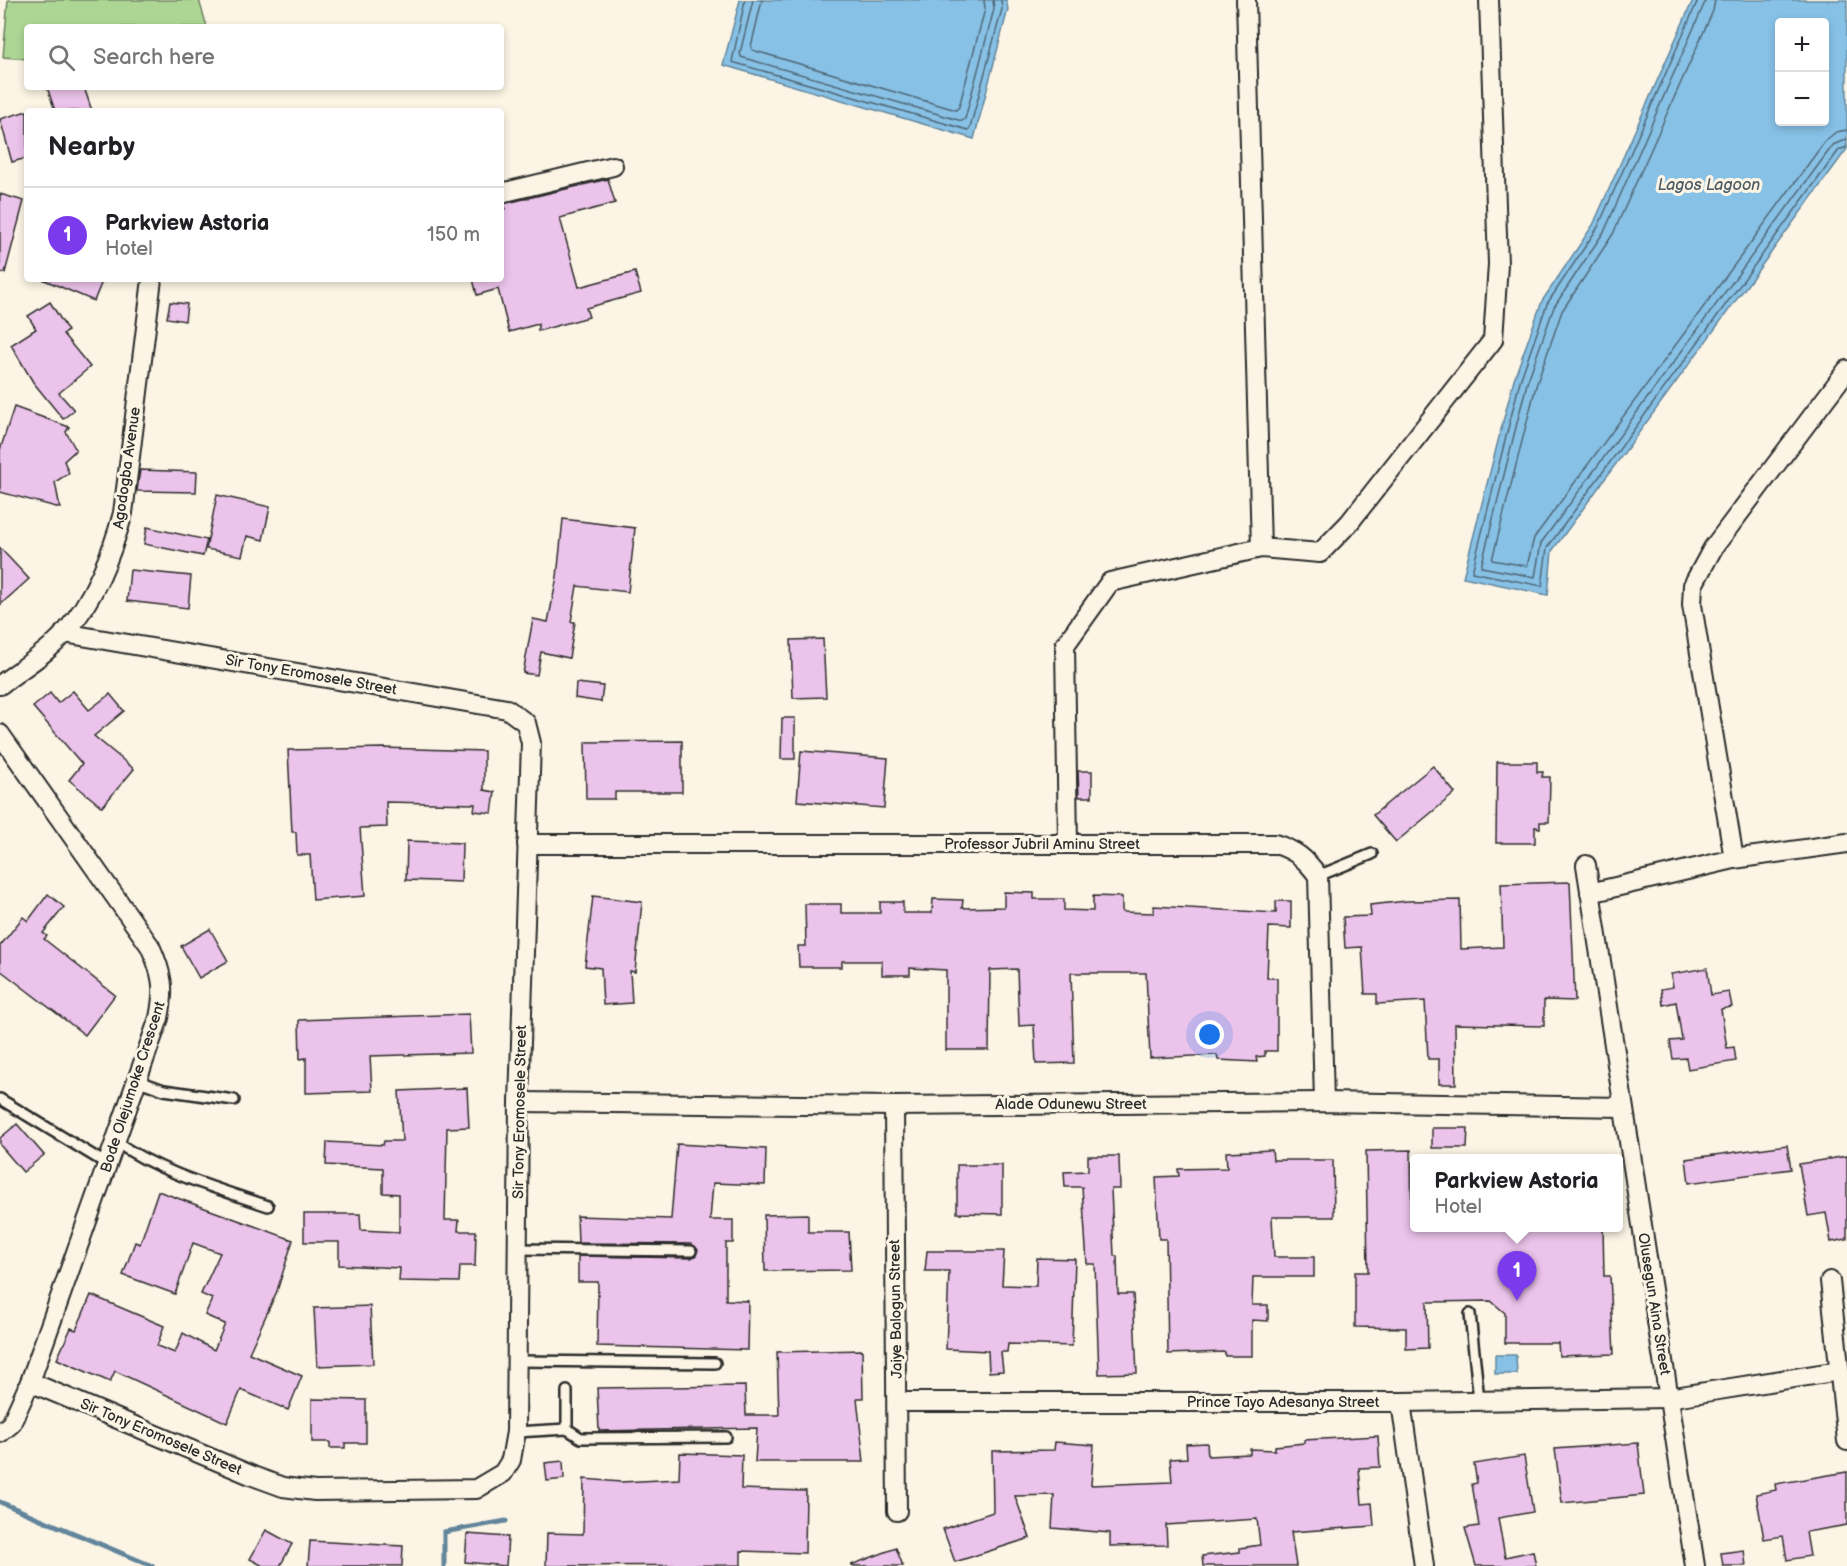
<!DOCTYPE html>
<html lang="en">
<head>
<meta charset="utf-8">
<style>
	body { margin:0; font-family:"Balsamiq Sans",sans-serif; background:#f2f2f2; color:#202124 }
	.controls { position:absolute; right:18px; top:18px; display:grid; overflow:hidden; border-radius:6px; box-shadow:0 3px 9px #0003 }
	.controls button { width:54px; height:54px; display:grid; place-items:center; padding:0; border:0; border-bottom:2px solid #e0e0e0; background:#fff; color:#202124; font:30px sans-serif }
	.you { position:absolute; left:1210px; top:1035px; width:21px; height:21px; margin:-15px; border:4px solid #fff; border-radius:50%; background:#1a73e8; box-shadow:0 0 0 9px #1a73e833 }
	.badge { display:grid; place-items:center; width:39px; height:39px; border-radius:50%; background:#7c3aed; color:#fff; font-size:20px; font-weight:700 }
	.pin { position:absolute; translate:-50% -50px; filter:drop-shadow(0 2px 3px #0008) }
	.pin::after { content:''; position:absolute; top:32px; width:21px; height:18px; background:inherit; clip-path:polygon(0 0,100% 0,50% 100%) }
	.popup { position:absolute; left:1410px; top:1154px; width:213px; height:78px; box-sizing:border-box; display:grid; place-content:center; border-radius:6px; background:#fff; filter:drop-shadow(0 2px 4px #0005); font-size:20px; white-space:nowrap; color:#757577 }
	.popup b { font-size:22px; color:#202124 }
	.popup::after { content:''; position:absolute; left:50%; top:100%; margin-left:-12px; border:12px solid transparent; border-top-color:#fff }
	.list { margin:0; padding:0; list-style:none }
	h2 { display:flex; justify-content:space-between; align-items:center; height:78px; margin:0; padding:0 24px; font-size:26px }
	h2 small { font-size:20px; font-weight:400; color:#757577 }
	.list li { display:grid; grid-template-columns:39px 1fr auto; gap:18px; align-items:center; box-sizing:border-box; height:96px; padding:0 24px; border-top:2px solid #e0e0e0 }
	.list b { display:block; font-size:22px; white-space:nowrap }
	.list p { margin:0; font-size:20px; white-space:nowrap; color:#757577 }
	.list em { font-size:20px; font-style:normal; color:#757577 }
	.icon { flex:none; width:33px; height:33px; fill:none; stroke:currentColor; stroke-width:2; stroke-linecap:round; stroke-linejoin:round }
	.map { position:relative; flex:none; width:1847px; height:1566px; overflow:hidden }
	.search { position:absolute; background:#fff; box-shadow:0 3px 9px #0003; left:24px; top:24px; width:480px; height:66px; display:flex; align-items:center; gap:15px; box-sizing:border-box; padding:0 21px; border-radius:6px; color:#757577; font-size:22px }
	.panel { position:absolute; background:#fff; box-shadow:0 3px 9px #0003; left:24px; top:108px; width:480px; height:174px; border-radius:6px }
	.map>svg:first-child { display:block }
</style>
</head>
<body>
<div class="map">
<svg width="1847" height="1566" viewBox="0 0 1847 1566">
	<rect width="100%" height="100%" fill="#fcf5e5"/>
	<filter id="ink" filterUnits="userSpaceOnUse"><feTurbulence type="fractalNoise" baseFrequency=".0167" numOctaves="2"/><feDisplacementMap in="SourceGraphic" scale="12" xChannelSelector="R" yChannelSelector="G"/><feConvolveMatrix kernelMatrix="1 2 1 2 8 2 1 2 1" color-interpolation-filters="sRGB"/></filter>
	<g filter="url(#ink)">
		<!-- green -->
		<polygon fill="#add694" stroke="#6c8060" stroke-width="1.5" points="8,0 199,0 207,27 27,27 27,59 3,57"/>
		<!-- water -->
		<g fill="#87c1e6" stroke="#62859b" stroke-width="1.5" fill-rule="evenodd">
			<polygon points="740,0 1006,0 1008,9 974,139 723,65"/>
			<path d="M1693 0H1847V149L1552 551 1548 595 1463 577 1514 379 1542 301 1593 225ZM1824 22V122H1780V22Z"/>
			<polygon points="1495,1355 1516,1355 1517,1374 1495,1374"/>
		</g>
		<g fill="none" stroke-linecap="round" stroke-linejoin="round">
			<!-- shore -->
			<g stroke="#506776" stroke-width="1.5">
				<polyline points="745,0 732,62 968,130 970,128 1002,9 1001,0"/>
				<polyline points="753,0 740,53 741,57 962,121 965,119 994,9 993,0"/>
				<polyline points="762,0 751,47 752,50 956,110 959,107 985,9 984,0"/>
				<polyline points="1698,0 1598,227 1547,304 1520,381 1472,572 1542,586 1547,548 1839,150 1847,147"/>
				<polyline points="1706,0 1605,230 1554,307 1527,383 1481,567 1535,577 1541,543 1833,145 1847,139"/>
				<polyline points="1715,0 1713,11 1613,234 1562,311 1536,386 1492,560 1527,566 1534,538 1826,140 1836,132 1847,130"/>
			</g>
			<!-- stream -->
			<g stroke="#62859b" stroke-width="5">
				<polyline points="0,1502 152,1566"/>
				<polyline points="444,1566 444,1532 506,1521"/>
			</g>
		</g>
		<!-- building -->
		<g fill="#ecc3eb" stroke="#2b2b2b" stroke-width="1.5">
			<polygon points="47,87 84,87 92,111 55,111"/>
			<polygon points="27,111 27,158 12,162 0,119"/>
			<polygon points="608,179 615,203 560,218 579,287 635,272 641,293 586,308 589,317 538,331 538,324 509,332 498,289 477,295 473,279 501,279 501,211 505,209 503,204"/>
			<polygon points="0,194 24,201 5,273 0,272"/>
			<polygon points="42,279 103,279 94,301"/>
			<polygon points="50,302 68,331 63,334 90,367 59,393 74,410 63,419 33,382 11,345 36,329 28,316"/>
			<polygon points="170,302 187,304 185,321 167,318"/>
			<polygon points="14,407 69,427 66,432 76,450 64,461 69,473 55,482 60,508 0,492 0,450"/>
			<polygon points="140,470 197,472 196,492 137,491"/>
			<polygon points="217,495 270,507 263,540 247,536 242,556 206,549"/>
			<polygon points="563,519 635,528 628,592 577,586 571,622 575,622 569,658 541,652 537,675 523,673 533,619 548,622 557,577"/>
			<polygon points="147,527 207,540 203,556 144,544"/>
			<polygon points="0,548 29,579 0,605"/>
			<polygon points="130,570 191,576 188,608 127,601"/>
			<polygon points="823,639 826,697 793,698 791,640"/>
			<polygon points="576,683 603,686 601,702 575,698"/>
			<polygon points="73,691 89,710 110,694 124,711 94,736 134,769 102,807 69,780 82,764 33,707 50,693 58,703"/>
			<polygon points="782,718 795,718 795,759 781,759"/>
			<polygon points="682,741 682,792 615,792 615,799 586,799 585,742"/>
			<polygon points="383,748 484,751 484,790 495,792 492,813 474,811 475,804 386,802 387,827 360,828 365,896 313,900 310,855 297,855 296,832 292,832 288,750"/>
			<polygon points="801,751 888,758 884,808 797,801"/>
			<polygon points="1497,762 1537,762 1537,772 1543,772 1542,777 1550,777 1549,822 1540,822 1540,828 1535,827 1535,843 1496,843"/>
			<polygon points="1433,766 1455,793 1396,842 1373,815"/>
			<polygon points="1078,771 1092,771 1092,797 1079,797"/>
			<polygon points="407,841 462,843 461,882 406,880"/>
			<polygon points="1570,882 1575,1001 1544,1000 1544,1026 1455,1024 1456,1084 1439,1084 1439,1059 1428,1059 1425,1001 1377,1004 1377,994 1365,994 1362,947 1345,948 1343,917 1371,916 1370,905 1407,901 1460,900 1461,949 1503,947 1501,884"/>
			<polygon points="1004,892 1034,893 1034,899 1064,899 1064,910 1093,911 1093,896 1122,897 1122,912 1154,913 1154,906 1276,913 1276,901 1291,901 1291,928 1269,927 1267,978 1277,978 1277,1051 1265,1051 1265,1056 1256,1057 1257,1062 1218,1060 1217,1055 1150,1058 1146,973 1071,973 1074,1063 1036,1064 1034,1025 1019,1026 1017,969 990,970 989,1050 946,1050 946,970 910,968 910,975 882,975 882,961 842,961 842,967 799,967 798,946 806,946 805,904 841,904 841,913 880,913 880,902 903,902 903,913 932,913 933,899 963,900 962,908 1004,907"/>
			<polygon points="48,894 64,907 43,933 47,936 44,939 115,995 85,1035 0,970 0,946 23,917 28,921"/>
			<polygon points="593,896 642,902 635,972 630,971 632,1003 603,1005 601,968 585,966"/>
			<polygon points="210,929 228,961 199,978 181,946"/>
			<polygon points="1707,968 1711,995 1729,992 1732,1007 1721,1009 1727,1048 1734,1047 1736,1061 1688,1069 1686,1058 1673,1059 1670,1041 1682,1040 1676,1002 1663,1005 1661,989 1673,987 1671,974"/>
			<polygon points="469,1014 471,1053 370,1056 372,1091 306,1093 306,1058 300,1059 299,1020"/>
			<polygon points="467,1088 469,1127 447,1128 445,1220 459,1220 458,1231 476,1231 475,1266 460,1266 459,1282 399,1281 400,1268 339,1265 339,1242 304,1242 304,1214 360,1214 361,1230 399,1232 399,1194 383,1193 383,1168 326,1165 327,1142 383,1145 384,1141 402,1141 399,1091"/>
			<polygon points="17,1124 44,1155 23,1172 0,1145 0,1138"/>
			<polygon points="1432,1128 1468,1128 1467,1148 1432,1148"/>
			<polygon points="677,1144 766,1149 765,1185 713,1183 710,1220 733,1220 733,1243 726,1243 726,1300 748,1301 747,1350 597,1346 598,1282 578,1282 578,1256 691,1258 696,1255 698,1250 691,1244 578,1243 577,1216 671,1219"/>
			<polygon points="1787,1145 1791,1169 1689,1183 1686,1159"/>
			<polygon points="1272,1150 1273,1160 1333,1160 1334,1217 1272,1217 1274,1257 1314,1257 1314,1277 1253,1277 1252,1305 1268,1305 1268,1321 1252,1320 1252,1356 1225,1356 1225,1352 1168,1354 1166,1239 1159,1239 1156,1177 1179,1176 1178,1169 1227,1168 1226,1152"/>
			<polygon points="1411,1150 1412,1227 1603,1227 1604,1276 1610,1276 1614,1354 1559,1356 1558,1343 1505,1343 1505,1313 1491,1301 1427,1302 1428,1348 1406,1349 1406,1328 1355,1327 1355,1272 1368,1272 1366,1151"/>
			<polygon points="1088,1156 1119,1156 1120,1189 1111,1189 1114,1256 1117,1256 1118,1294 1133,1294 1137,1373 1099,1374 1095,1264 1087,1264 1082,1187 1065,1187 1064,1172 1088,1171"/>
			<polygon points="1847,1156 1847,1239 1831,1242 1826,1213 1808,1216 1799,1164"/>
			<polygon points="957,1165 1002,1165 1002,1214 957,1213"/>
			<polygon points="158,1191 293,1240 277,1291 249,1353 302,1376 288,1410 241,1390 227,1423 115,1371 110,1382 57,1359 71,1328 76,1330 91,1295 164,1326 157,1346 175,1353 183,1333 214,1350 225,1324 205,1315 212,1299 201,1294 220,1253 193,1243 175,1294 123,1275 135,1242 140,1244"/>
			<polygon points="808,1214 808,1232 849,1232 851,1270 765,1271 764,1215"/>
			<polygon points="927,1251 1004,1251 1002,1285 1036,1286 1037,1258 1075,1259 1072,1346 1008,1344 1007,1352 1001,1352 1003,1371 989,1372 988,1351 946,1349 949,1271 925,1271"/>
			<polygon points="370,1306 373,1364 317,1366 314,1308"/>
			<polygon points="862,1350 863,1398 857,1398 864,1462 755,1462 757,1428 599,1431 597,1388 745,1386 746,1415 779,1415 777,1352"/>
			<polygon points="312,1399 366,1400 366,1443 345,1443 345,1448 330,1448 330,1442 312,1442"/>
			<polygon points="1378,1436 1380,1467 1359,1468 1362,1504 1372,1503 1374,1526 1291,1532 1296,1566 1203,1566 1202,1556 1240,1552 1240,1548 1260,1545 1257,1519 1166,1525 1167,1545 1110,1546 1110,1533 1052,1528 1054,1495 1015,1496 1030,1538 955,1562 943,1529 993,1512 992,1451 1054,1450 1055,1442 1094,1445 1091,1485 1172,1482 1170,1459 1187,1458 1186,1444 1207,1443 1208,1456 1250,1454 1250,1449 1275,1450 1275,1446 1304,1443 1304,1440"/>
			<polygon points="1638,1443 1644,1495 1562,1503 1555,1449"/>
			<polygon points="680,1453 742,1455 741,1489 806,1491 805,1553 741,1551 741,1565 546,1566 547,1533 583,1534 584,1479 621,1482 679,1479"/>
			<polygon points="1524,1456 1533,1512 1498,1518 1505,1557 1533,1551 1536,1566 1476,1566 1465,1528 1479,1526 1472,1484 1477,1483 1474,1464"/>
			<polygon points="563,1461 564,1479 547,1481 545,1463"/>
			<polygon points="1847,1472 1847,1525 1806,1532 1810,1556 1787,1560 1783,1536 1764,1539 1756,1494 1776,1490 1775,1484"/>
			<polygon points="266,1530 292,1544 280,1566 263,1566 250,1559"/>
			<polygon points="467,1534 508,1537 506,1566 465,1562"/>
			<polygon points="310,1541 403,1546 402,1566 308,1566"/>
			<polygon points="896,1548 903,1566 851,1566 851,1565"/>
			<polygon points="1744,1550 1746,1566 1723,1566 1721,1553"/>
		</g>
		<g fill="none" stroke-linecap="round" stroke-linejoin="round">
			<!-- service casing -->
			<g stroke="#2b2b2b" stroke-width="14">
				<g id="service">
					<polyline points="1318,876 1372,854"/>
					<polyline points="136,1080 164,1090 234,1100"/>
					<polyline points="0,1099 107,1164"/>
					<path d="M116 1142C161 1173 216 1188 268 1206"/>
					<polyline points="517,1249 691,1251"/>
					<polyline points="1470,1314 1479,1400"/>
					<polyline points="517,1361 715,1363"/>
					<polyline points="567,1391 567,1429"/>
					<polyline points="516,1432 567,1429 581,1438 726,1437"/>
				</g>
			</g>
			<!-- minor casing -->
			<g stroke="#2b2b2b" stroke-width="22">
				<g id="minor">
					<polyline points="1246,0 1261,548"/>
					<polyline points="501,193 613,166"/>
					<path d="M0 685C21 669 47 653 65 633 93 601 112 554 123 513L152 279"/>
					<path d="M0 734 150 946C163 975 165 988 159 1018L30 1382 11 1424 0 1433"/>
					<path d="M527 844H1275C1295 850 1306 859 1318 876L1324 1102"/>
					<polyline points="1068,844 1065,645 1110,582 1261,548 1320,553 1349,523 1493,340 1498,264 1489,0"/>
					<polyline points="1734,859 1692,605 1693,585 1713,548 1847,370"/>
					<polyline points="1586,865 1695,1566"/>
					<polyline points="1590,893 1734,859 1847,843"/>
					<polyline points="519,1102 894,1106 1324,1102 1623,1107"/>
					<polyline points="894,1106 897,1511"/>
					<polyline points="1830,1281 1847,1441"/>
					<polyline points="30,1382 253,1476 283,1487 315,1491 476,1489 503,1473 511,1460 516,1432 519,1102 531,743 526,723 507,709 64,633"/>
					<polyline points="898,1402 1401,1402 1668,1398 1839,1371"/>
					<polyline points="1401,1402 1424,1566"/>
				</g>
			</g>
			<!-- service -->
			<use href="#service" stroke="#fcf5e5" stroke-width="9"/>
			<!-- minor -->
			<use href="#minor" stroke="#fcf5e5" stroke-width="18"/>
		</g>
	</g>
	<g text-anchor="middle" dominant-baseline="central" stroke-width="6" stroke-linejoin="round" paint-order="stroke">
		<!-- street labels -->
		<g font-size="15" fill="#2b2b2b" stroke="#fcf5e5">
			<text transform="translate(127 468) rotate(-82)">Agodogba Avenue</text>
			<text transform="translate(311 675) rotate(10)">Sir Tony Eromosele Street</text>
			<text x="1042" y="844">Professor Jubril Aminu Street</text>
			<text transform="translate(133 1087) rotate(-72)">Bode Olejumoke Crescent</text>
			<text x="1071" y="1104">Alade Odunewu Street</text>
			<text transform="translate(520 1112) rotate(-89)">Sir Tony Eromosele Street</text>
			<text transform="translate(1654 1304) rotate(81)">Olusegun Aina Street</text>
			<text transform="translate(896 1309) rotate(-91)">Jaiye Balogun Street</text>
			<text x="1283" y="1402">Prince Tayo Adesanya Street</text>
			<text transform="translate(161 1437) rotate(23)">Sir Tony Eromosele Street</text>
		</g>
		<!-- water labels -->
		<g font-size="16" font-style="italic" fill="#475863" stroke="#fcf5e5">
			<text x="1709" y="185">Lagos Lagoon</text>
		</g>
	</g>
</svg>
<div class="controls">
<button>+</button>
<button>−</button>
</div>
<div class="you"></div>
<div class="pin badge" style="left:1517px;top:1301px">1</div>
<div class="popup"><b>Parkview Astoria</b>Hotel</div>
<div class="search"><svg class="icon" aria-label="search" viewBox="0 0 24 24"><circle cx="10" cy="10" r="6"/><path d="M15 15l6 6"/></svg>Search here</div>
<section class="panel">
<h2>Nearby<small></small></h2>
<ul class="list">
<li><span class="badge">1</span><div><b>Parkview Astoria</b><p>Hotel</p></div><em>150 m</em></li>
</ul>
</section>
</div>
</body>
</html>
